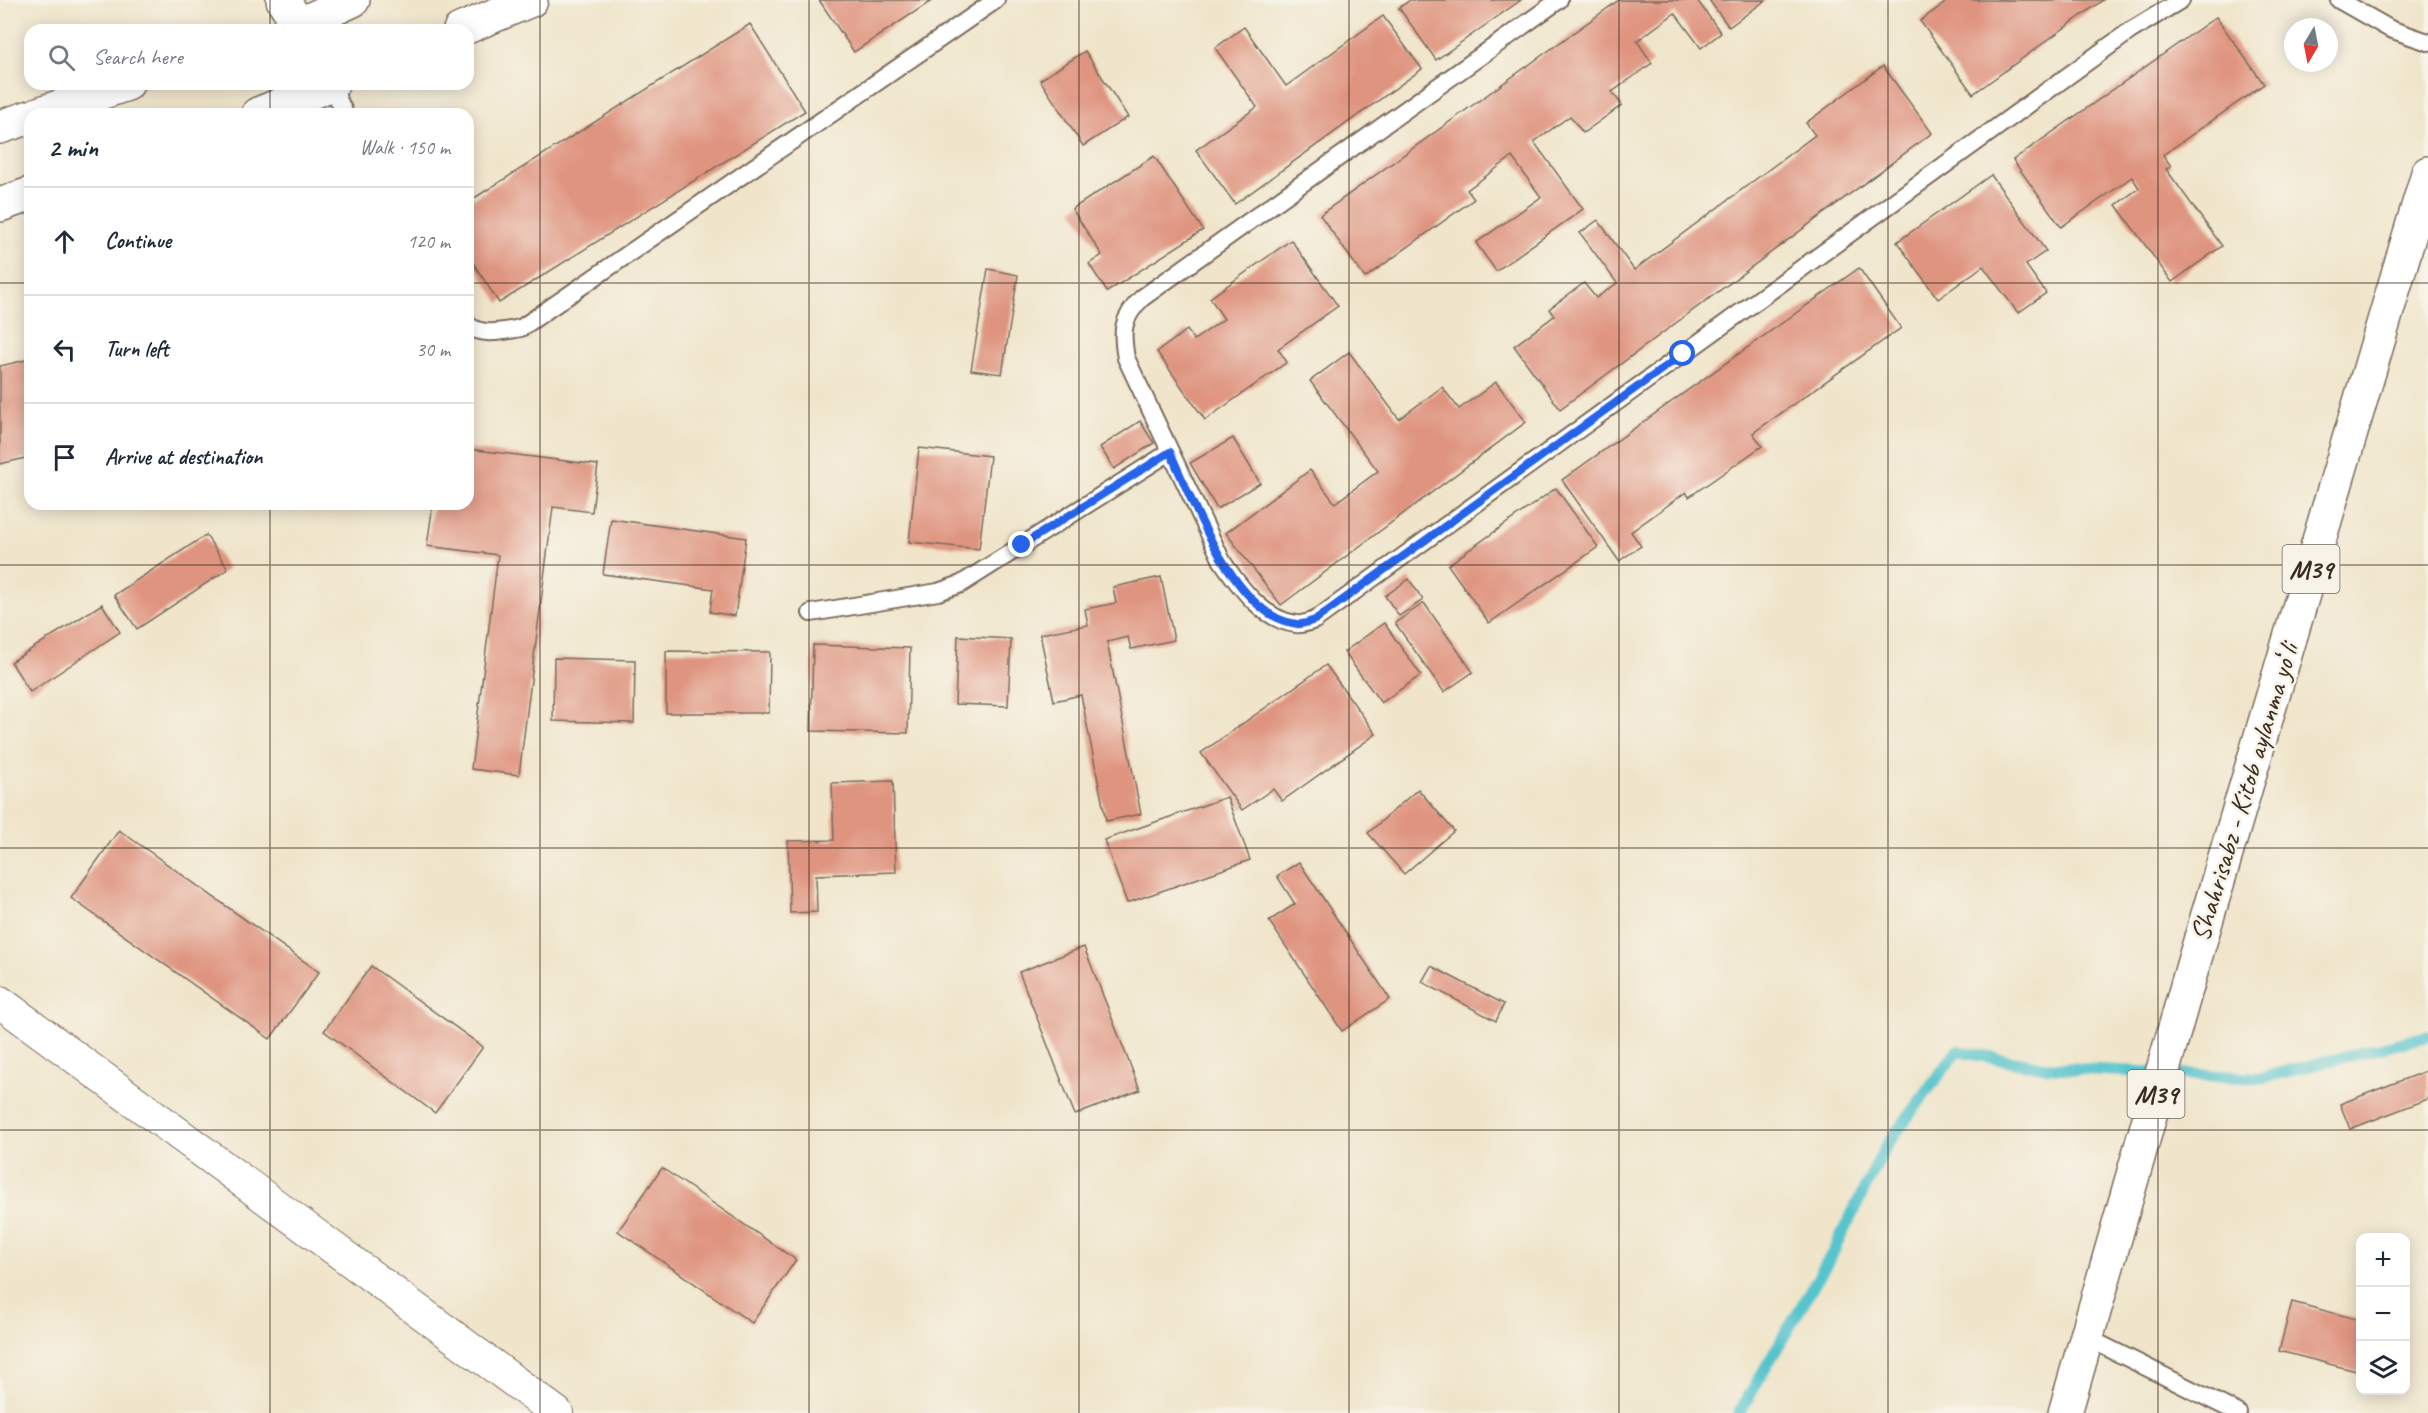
<!DOCTYPE html>
<html lang="en">
<head>
<meta charset="utf-8">
<style>
	body { margin:0; font-family:Caveat,sans-serif; background:#f6f6f7; color:#1f2937 }
	.controls { position:absolute; right:18px; bottom:18px; display:grid; overflow:hidden; border-radius:12px; box-shadow:0 3px 15px #0003 }
	.controls button { width:54px; height:54px; display:grid; place-items:center; padding:0; border:0; border-bottom:2px solid #e0e1e3; background:#fff; color:#1f2937; font:30px sans-serif }
	.compass { position:absolute; left:2284px; top:18px; width:54px; height:54px; border-radius:50%; background:#fff; box-shadow:0 3px 15px #0003; rotate:190deg }
	.stop { position:absolute; width:18px; height:18px; margin:-14px; border:4px solid #2563eb; border-radius:50%; background:#fff }
	.stop.end { background:#2563eb; border-color:#fff; box-shadow:0 2px 6px #0008 }
	.list { margin:0; padding:0; list-style:none }
	h2 { display:flex; justify-content:space-between; align-items:center; height:78px; margin:0; padding:0 24px; font-size:26px }
	h2 small { font-size:20px; font-weight:400; color:#747a83 }
	.list li { display:grid; grid-template-columns:39px 1fr auto; gap:18px; align-items:center; box-sizing:border-box; height:108px; padding:0 24px; border-top:2px solid #e0e1e3 }
	.list b { display:block; font-size:22px; white-space:nowrap }
	.list em { font-size:20px; font-style:normal; color:#747a83 }
	.icon { flex:none; width:33px; height:33px; fill:none; stroke:currentColor; stroke-width:2; stroke-linecap:round; stroke-linejoin:round }
	.map { position:relative; flex:none; width:2428px; height:1413px; overflow:hidden }
	.search { position:absolute; background:#fff; box-shadow:0 3px 15px #0003; left:24px; top:24px; width:450px; height:66px; display:flex; align-items:center; gap:15px; box-sizing:border-box; padding:0 21px; border-radius:18px; color:#747a83; font-size:22px }
	.panel { position:absolute; background:#fff; box-shadow:0 3px 15px #0003; left:24px; top:108px; width:450px; height:402px; border-radius:18px }
	.map>svg:first-child { display:block }
</style>
</head>
<body>
<div class="map">
<svg width="2428" height="1413" viewBox="0 0 2428 1413">
	<rect width="100%" height="100%" fill="#f7f3e8"/>
	<filter id="ink" filterUnits="userSpaceOnUse"><feTurbulence type="fractalNoise" baseFrequency=".0167" numOctaves="2"/><feDisplacementMap in="SourceGraphic" scale="12" xChannelSelector="R" yChannelSelector="G"/><feConvolveMatrix kernelMatrix="1 2 1 2 8 2 1 2 1" color-interpolation-filters="sRGB"/></filter>
	<filter id="wash" filterUnits="userSpaceOnUse"><feTurbulence type="fractalNoise" baseFrequency=".008" numOctaves="4" result="noise"/><feDisplacementMap in="SourceGraphic" scale="24" xChannelSelector="R" yChannelSelector="G"/><feGaussianBlur stdDeviation="1.35" result="paint"/><feColorMatrix in="noise" values="0 0 0 0 0 0 0 0 0 0 0 0 0 0 0 0 0 1.4 0 .05"/><feComposite in="paint" operator="in"/></filter>
	<g filter="url(#wash)">
		<rect width="100%" height="100%" fill="#f0e5cb"/>
		<g fill="none" stroke-linecap="round" stroke-linejoin="round">
			<!-- stream -->
			<polyline stroke="#57c4cd" stroke-width="12" points="1739,1413 1832,1254 1886,1146 1957,1051 2043,1067 2261,1078 2428,1036"/>
		</g>
		<g id="blocks">
			<!-- building -->
			<g fill="#df9480">
				<polygon points="819,0 933,0 854,52"/>
				<polygon points="1410,0 1521,0 1436,60 1399,8"/>
				<polygon points="1619,0 1697,0 1721,33 1701,48 1675,13 1637,41 1652,63 1612,92 1622,105 1583,133 1570,116 1534,142 1583,209 1496,271 1476,243 1541,197 1512,157 1467,190 1474,199 1365,278 1320,215"/>
				<polygon points="1709,0 1766,0 1729,27"/>
				<polygon points="1949,0 2103,0 1973,94 1920,21"/>
				<polygon points="1383,16 1422,69 1235,204 1196,150 1257,107 1215,48 1244,27 1286,86"/>
				<polygon points="2216,17 2264,84 2163,155 2171,166 2166,169 2222,246 2172,282 2116,205 2139,188 2132,177 2061,227 2013,160"/>
				<polygon points="750,24 805,111 499,303 468,255 468,202"/>
				<polygon points="1085,51 1128,117 1083,146 1040,80"/>
				<polygon points="1883,66 1932,133 1560,409 1514,346 1554,316 1549,309 1584,283 1596,298 1617,283 1580,233 1598,220 1634,270 1815,135 1806,123"/>
				<polygon points="1154,156 1203,230 1107,292 1089,264 1102,255 1072,209"/>
				<polygon points="1991,175 2046,251 2026,265 2046,293 2018,313 1983,266 1938,299 1897,242"/>
				<polygon points="1291,240 1338,306 1278,349 1287,362 1205,420 1157,352 1187,330 1194,340 1224,319 1210,298"/>
				<polygon points="1859,268 1901,328 1753,433 1762,446 1689,497 1686,492 1631,532 1641,546 1619,561 1562,480"/>
				<polygon points="988,269 1018,275 1002,374 971,370"/>
				<polygon points="1349,352 1399,419 1442,387 1459,409 1496,382 1526,422 1281,605 1226,533 1310,470 1335,503 1378,471 1310,381"/>
				<polygon points="30,359 30,457 0,464 0,366"/>
				<polygon points="1140,421 1154,443 1114,469 1100,447"/>
				<polygon points="1233,438 1260,483 1217,509 1190,463"/>
				<polygon points="919,448 990,456 979,549 909,542"/>
				<polygon points="468,449 598,465 592,512 553,507 519,775 471,769 498,555 427,546 433,504 468,504"/>
				<polygon points="1556,488 1598,547 1489,623 1448,565"/>
				<polygon points="611,519 746,538 735,616 710,612 713,589 603,574"/>
				<polygon points="206,535 228,569 137,629 114,595"/>
				<polygon points="1161,577 1174,640 1131,649 1128,637 1107,642 1141,814 1106,821 1081,695 1054,701 1040,634 1088,625 1085,609 1116,603 1113,587"/>
				<polygon points="1409,579 1423,600 1399,616 1385,596"/>
				<polygon points="1424,603 1473,672 1444,692 1395,623"/>
				<polygon points="102,604 120,632 30,692 11,662"/>
				<polygon points="1384,623 1421,675 1381,703 1344,652"/>
				<polygon points="958,636 1011,639 1008,706 955,704"/>
				<polygon points="813,645 910,648 908,733 811,731"/>
				<polygon points="666,651 770,652 769,713 666,713"/>
				<polygon points="554,658 635,660 634,723 553,721"/>
				<polygon points="1326,665 1376,734 1282,801 1273,789 1242,810 1201,753"/>
				<polygon points="893,781 896,872 816,875 817,912 790,913 788,841 834,840 832,783"/>
				<polygon points="1418,789 1454,831 1404,874 1368,833"/>
				<polygon points="1227,797 1250,860 1127,903 1104,840"/>
				<polygon points="119,830 319,972 270,1039 71,898"/>
				<polygon points="1299,862 1390,999 1342,1031 1269,921 1295,904 1277,876"/>
				<polygon points="1084,947 1140,1090 1075,1115 1019,972"/>
				<polygon points="371,966 483,1047 435,1113 324,1031"/>
				<polygon points="1431,966 1504,1004 1496,1021 1422,982"/>
				<polygon points="2428,1070 2428,1099 2350,1129 2340,1104"/>
				<polygon points="662,1168 796,1260 752,1323 618,1231"/>
				<polygon points="2292,1302 2360,1320 2360,1372 2279,1351"/>
			</g>
		</g>
	</g>
	<g filter="url(#ink)">
		<use href="#blocks" fill-opacity="0" stroke="#7a6b5b" stroke-width="1.5"/>
		<g fill="none" stroke-linecap="round" stroke-linejoin="round">
			<!-- lane casing -->
			<g stroke="#7a6b5b" stroke-width="20">
				<g id="lane">
					<path d="M1559 0 1142 298C1122 318 1121 331 1126 358L1222 561C1239 586 1263 620 1296 624 1302 625 1309 622 1315 620L2130 31 2181 0"/>
					<polyline points="2339,0 2390,29 2428,42"/>
					<polyline points="331,84 345,114"/>
					<path d="M468 325C483 337 503 331 521 328L996 0"/>
					<polyline points="811,613 938,592 961,584 1170,452"/>
					<polyline points="2086,1337 2238,1413"/>
				</g>
			</g>
			<!-- street casing -->
			<g stroke="#7a6b5b" stroke-width="34">
				<polyline id="street" points="0,1002 557,1413"/>
			</g>
			<!-- secondary casing -->
			<g stroke="#7a6b5b" stroke-width="36">
				<polyline id="secondary" points="283,0 302,30"/>
			</g>
			<!-- primary casing -->
			<g stroke="#7a6b5b" stroke-width="36">
				<g id="primary">
					<polyline points="287,30 353,0"/>
					<polyline points="460,30 531,0"/>
					<polyline points="38,114 127,84"/>
					<polyline points="258,114 332,84"/>
					<polyline points="0,127 30,117"/>
					<polyline points="0,205 30,194"/>
				</g>
			</g>
			<!-- highway casing -->
			<g stroke="#7a6b5b" stroke-width="36">
				<polyline id="highway" points="2065,1413 2193,965 2428,173"/>
			</g>
			<!-- lane -->
			<use href="#lane" stroke="#fff" stroke-width="16"/>
			<!-- street -->
			<use href="#street" stroke="#fff" stroke-width="32"/>
			<!-- secondary -->
			<use href="#secondary" stroke="#fff" stroke-width="33"/>
			<!-- primary -->
			<use href="#primary" stroke="#fff" stroke-width="33"/>
			<!-- highway -->
			<use href="#highway" stroke="#fff" stroke-width="33"/>
		</g>
	</g>
	<g fill="none" stroke-linecap="round" stroke-linejoin="round" filter="url(#ink)">
		<!-- route -->
		<path stroke="#2563eb" stroke-width="8" d="M1022 545 1170 452C1193 501 1235 618 1297 624 1302 625 1309 622 1315 620L1683 354"/>
	</g>
	<!-- grid -->
	<path fill="none" stroke="#3b2a1e" stroke-width="1.5" stroke-opacity="0.55" d="M270 0V30M540 0V1413M809 0V1413M1079 0V1413M1349 0V1413M1619 0V1413M1888 0V1413M2158 0V1413M270 84V114M0 283H30M468 283H2428M270 504V1413M0 565H2428M0 848H2428M0 1130H2428"/>
	<g text-anchor="middle" dominant-baseline="central" stroke-width="5" stroke-linejoin="round" paint-order="stroke">
		<!-- shield labels -->
		<g fill="#f7f3e8" stroke="#73665b" stroke-width="1.5">
			<rect x="2282.5" y="545" width="57" height="48" rx="4.5"/>
			<rect x="2127.5" y="1070" width="57" height="48" rx="4.5"/>
		</g>
		<g font-size="27" font-weight="bold" fill="#3b2a1e">
			<text x="2311" y="569">M39</text>
			<text x="2156" y="1094">M39</text>
		</g>
		<!-- street labels -->
		<g font-size="28" fill="#3b2a1e" stroke="#f7f3e8">
			<text transform="translate(2244 792) rotate(-73)">Shahrisabz - Kitob aylanma yoʻli</text>
		</g>
	</g>
</svg>
<div class="controls">
<button>+</button>
<button>−</button>
<button><svg class="icon" aria-label="layers" viewBox="0 0 24 24"><path d="M12 4l9 5-9 5-9-5zM3 14l9 5 9-5"/></svg></button>
</div>
<svg class="compass" viewBox="-18 -18 36 36"><path d="M0-13l5 13h-10z" fill="#e53935"/><path d="M0 13l5-13h-10z" fill="#747a83"/></svg>
<div class="stop" style="left:1683px;top:354px"></div>
<div class="stop end" style="left:1022px;top:545px"></div>
<div class="search"><svg class="icon" aria-label="search" viewBox="0 0 24 24"><circle cx="10" cy="10" r="6"/><path d="M15 15l6 6"/></svg>Search here</div>
<section class="panel">
<h2>2 min<small>Walk · 150 m</small></h2>
<ul class="list">
<li><svg class="icon" aria-label="ahead" viewBox="0 0 24 24"><path d="M12 20V5M6 11l6-6 6 6"/></svg><div><b>Continue</b></div><em>120 m</em></li>
<li><svg class="icon" aria-label="left" viewBox="0 0 24 24"><path d="M17 20v-9H6M10 6l-5 5 5 5"/></svg><div><b>Turn left</b></div><em>30 m</em></li>
<li><svg class="icon" aria-label="arrive" viewBox="0 0 24 24"><path d="M6 21V4h12l-3 4 3 4H6"/></svg><div><b>Arrive at destination</b></div></li>
</ul>
</section>
</div>
</body>
</html>
